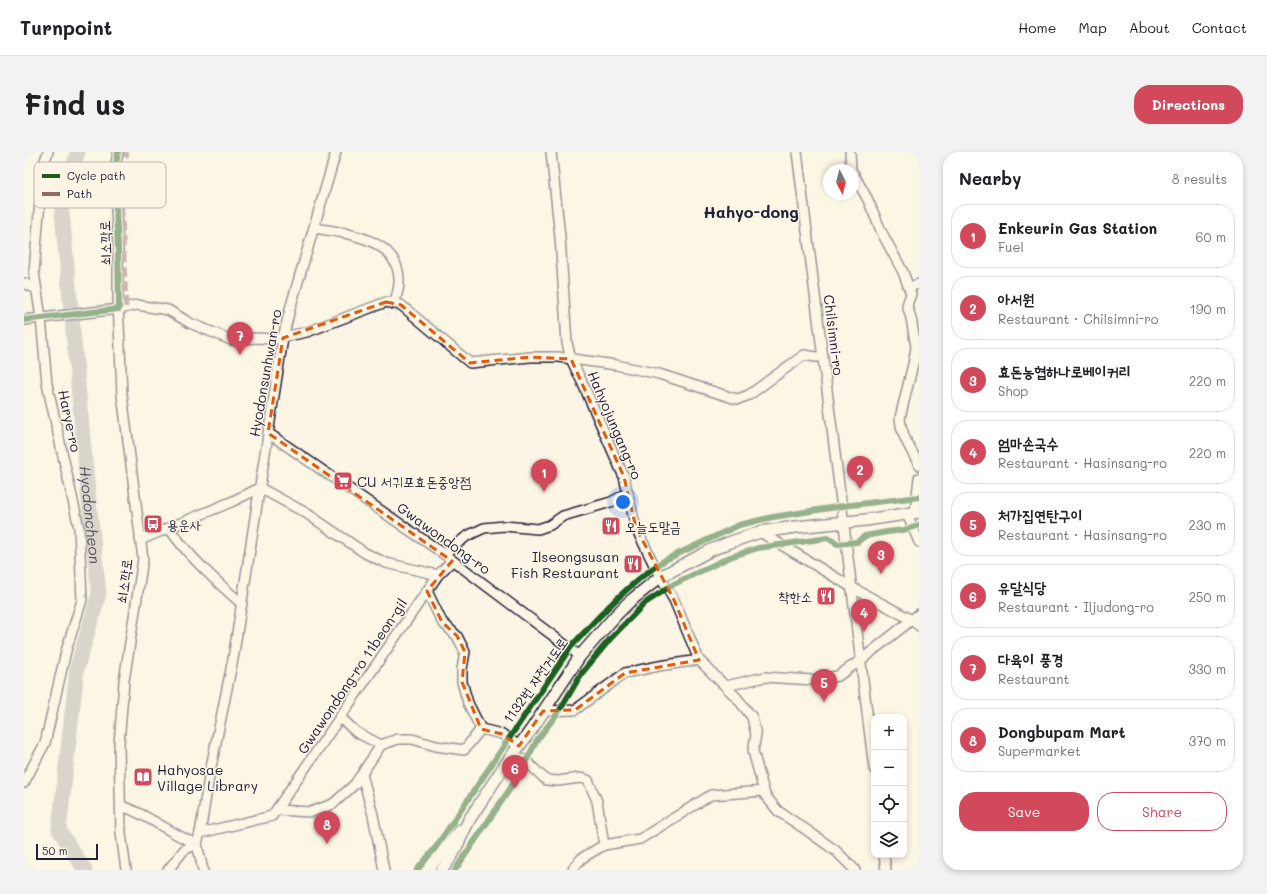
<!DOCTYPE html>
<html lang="en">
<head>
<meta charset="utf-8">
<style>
	body { margin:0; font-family:Mali,"Poor Story",sans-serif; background:#f2f2f2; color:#202124 }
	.controls { position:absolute; right:12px; bottom:12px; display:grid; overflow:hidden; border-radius:8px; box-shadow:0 2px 6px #0003 }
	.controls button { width:36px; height:36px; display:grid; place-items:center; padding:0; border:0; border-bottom:1px solid #e0e0e0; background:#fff; color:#202124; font:20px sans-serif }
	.compass { position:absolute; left:799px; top:12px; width:36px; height:36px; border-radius:50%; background:#fff; box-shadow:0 2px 6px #0003; rotate:173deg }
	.scale { position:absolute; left:12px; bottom:10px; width:62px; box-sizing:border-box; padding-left:4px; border:2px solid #22223b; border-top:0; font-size:11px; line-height:14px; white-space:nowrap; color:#22223b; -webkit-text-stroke:3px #fcf5e5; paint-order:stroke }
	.you { position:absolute; left:599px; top:350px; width:14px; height:14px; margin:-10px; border:3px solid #fff; border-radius:50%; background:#1a73e8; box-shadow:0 0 0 6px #1a73e833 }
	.badge { display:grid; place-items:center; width:26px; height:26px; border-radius:50%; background:#d1495b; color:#fff; font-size:13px; font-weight:700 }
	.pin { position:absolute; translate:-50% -33px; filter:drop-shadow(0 1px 2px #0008) }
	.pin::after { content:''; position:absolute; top:21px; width:14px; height:12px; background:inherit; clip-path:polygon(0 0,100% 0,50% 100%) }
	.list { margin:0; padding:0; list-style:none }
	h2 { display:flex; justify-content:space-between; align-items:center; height:52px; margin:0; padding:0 16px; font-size:17px }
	h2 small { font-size:13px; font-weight:400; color:#757577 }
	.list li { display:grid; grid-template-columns:26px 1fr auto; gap:12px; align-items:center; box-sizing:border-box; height:64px; margin:0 8px 8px; padding:0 8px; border:1px solid #e0e0e0; border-radius:16px }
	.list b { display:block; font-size:15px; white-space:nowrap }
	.list p { margin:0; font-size:13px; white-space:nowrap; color:#757577 }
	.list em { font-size:13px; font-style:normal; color:#757577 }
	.actions { display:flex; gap:8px; padding:12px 16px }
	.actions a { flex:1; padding:9px 0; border:1px solid #d1495b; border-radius:16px; text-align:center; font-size:14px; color:#d1495b }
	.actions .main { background:#d1495b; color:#fff }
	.icon { flex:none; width:22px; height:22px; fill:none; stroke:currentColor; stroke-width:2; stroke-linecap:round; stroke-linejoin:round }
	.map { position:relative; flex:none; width:895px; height:718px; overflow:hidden; border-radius:16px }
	header { display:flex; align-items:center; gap:24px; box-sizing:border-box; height:56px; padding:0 20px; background:#fff; border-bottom:1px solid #e0e0e0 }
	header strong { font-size:19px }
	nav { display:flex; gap:22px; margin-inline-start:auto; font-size:14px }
	.intro { display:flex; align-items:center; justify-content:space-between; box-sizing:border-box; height:96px; padding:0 24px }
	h1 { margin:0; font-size:28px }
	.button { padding:10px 18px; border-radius:16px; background:#d1495b; color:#fff; font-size:14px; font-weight:700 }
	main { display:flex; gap:24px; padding:0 24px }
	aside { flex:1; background:#fff; border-radius:16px; box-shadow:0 2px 6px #0003 }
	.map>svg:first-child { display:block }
</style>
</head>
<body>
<header>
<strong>Turnpoint</strong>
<nav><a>Home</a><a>Map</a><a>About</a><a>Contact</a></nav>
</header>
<div class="intro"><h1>Find us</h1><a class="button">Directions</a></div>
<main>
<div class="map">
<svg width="895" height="718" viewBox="0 0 895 718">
	<rect width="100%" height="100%" fill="#fcf5e5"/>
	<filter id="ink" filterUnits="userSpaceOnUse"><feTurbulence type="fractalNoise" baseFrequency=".025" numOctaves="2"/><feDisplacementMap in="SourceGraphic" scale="8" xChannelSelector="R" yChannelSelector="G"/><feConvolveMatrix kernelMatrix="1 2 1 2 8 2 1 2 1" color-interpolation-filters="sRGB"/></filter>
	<g filter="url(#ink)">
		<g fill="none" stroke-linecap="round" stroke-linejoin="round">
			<!-- river -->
			<path stroke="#b2adab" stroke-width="15" id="s1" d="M54 0 37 50 64 340 75 442 53 516 35 678 61 718"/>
			<!-- minor casing -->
			<g stroke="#22223b" stroke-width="12">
				<g id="minor">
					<polyline points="94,0 90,23 94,95 94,149 98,242 119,407 100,529 95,592 97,681 102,718"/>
					<polyline points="527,0 536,85 543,191 547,207 558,230 600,325 612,376 636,425 650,448 675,508 713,546 728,565 732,583 729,599 741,643 754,659 781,677 812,699 831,718"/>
					<path d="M773 0C798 206 826 411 850 617"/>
					<polyline points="826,0 827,18"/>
					<path d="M829 21 844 48 858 81 879 120 887 142 883 153 887 166 892 195 890 208 876 266C877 284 887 297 895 313"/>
					<path d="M290 76C322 81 377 86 375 131 375 138 372 145 370 152"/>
					<polyline points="0,131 12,137"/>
					<polyline points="885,135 895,132"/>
					<polyline points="0,168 95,157 113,153 144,158 166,171 207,188 231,186 250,187 283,180 362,150 377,153 446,211 506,205 534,205 592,213 635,222 709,246 714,247 725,243 780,203 792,205 798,205"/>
					<polyline points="244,281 420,402 556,504"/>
					<polyline points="891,361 895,326"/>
					<polyline points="883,362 895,390"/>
					<path d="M145 376C165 405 192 429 218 452"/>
					<polyline points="736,380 829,436 888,468 895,474"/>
					<polyline points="116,388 207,350 236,336 282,361 341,401 362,411 414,423"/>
					<polyline points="420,402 443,384 460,376 480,374 514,377 526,373 539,364 587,350 604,341"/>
					<polyline points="403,439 418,470 433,484 441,500 438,517 438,530 444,551 457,577 478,582 495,594"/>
					<polyline points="702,534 741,525 789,528 814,524 837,508 895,462"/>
					<polyline points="519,559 551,558 601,521 635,514 675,508"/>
					<polyline points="316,565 332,580 357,593"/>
					<polyline points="489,602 502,609 522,628 534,629 556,626 564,628 573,649 580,693"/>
					<polyline points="338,622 349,663 360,718"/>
					<polyline points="0,631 21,591 42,499 58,448 55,376 23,232 17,166 10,120 19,14 24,0"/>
					<path d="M97 654C124 662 146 682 173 692"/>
					<polyline points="253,658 287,660 309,652 331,632 357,593 374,587 388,587 412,594 440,598 457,577"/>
					<polyline points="176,681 248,664 414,423 428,409"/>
					<polyline points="860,703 862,718"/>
					<polyline points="144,718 160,698 173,692"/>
					<polyline points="179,718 173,692 176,681 185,625 209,507 259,186 266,157 312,0"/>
					<polyline points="549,718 550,715 558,706 580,693 616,687 687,643 740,639"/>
				</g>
			</g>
			<!-- major casing -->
			<g stroke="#22223b" stroke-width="14">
				<g id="major">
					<polyline points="403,718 437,678"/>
					<polyline points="418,718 429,702 445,668 481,613 507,578 556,504 592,463 605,450 636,425 687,398 704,391 736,380 772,375 842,368 895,360"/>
				</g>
			</g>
			<!-- minor -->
			<use href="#minor" stroke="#fcf5e5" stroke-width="9"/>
			<!-- major -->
			<use href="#major" stroke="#fcf5e5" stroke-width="11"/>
			<!-- quiet -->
			<polyline stroke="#8d6e63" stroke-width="5" stroke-dasharray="10 5" stroke-linecap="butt" points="102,155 97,39 98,22 103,0"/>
			<!-- cycleway casing -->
			<g stroke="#fcf5e5" stroke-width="8">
				<g id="cycleway">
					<polyline points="0,168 95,157 94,95 90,23 94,0"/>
					<path d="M393 718 412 695 546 496C575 464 604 432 641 408L715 373 749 365 819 354 895 345"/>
					<polyline points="431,718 494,625 513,588 536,558 557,522 586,487 621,451 650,432 706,405 734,396 804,386 813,392 833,390 841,384 863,380 880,378 895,373"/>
				</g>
			</g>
			<!-- cycleway -->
			<use href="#cycleway" stroke="#1b5e20" stroke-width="6"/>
		</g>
	</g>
	<!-- marked area -->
	<path d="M0 0H895V718H0ZM362 150 377 153 446 211 506 205 547 207 600 325 612 376 650 448 675 508 601 521 551 558 519 559 495 594 478 582 457 577 438 530 441 500 433 484 418 470 403 439 428 409 244 281 259 186Z" fill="#fcf5e5" fill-opacity=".55" fill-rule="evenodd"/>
	<path fill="none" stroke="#e8590c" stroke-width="3" stroke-dasharray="8 5" stroke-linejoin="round" d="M362 150 377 153 446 211 506 205 547 207 600 325 612 376 650 448 675 508 601 521 551 558 519 559 495 594 478 582 457 577 438 530 441 500 433 484 418 470 403 439 428 409 244 281 259 186Z"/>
	<!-- icons -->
	<defs>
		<g id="supermarket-square" transform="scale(1)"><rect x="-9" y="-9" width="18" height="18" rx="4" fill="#d1495b" stroke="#fcf5e5"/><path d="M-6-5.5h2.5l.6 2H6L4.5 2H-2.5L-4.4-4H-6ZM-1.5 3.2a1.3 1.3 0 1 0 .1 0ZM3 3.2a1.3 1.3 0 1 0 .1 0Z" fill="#fff"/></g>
		<g id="bus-square" transform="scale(1)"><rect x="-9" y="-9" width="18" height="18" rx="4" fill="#d1495b" stroke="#fcf5e5"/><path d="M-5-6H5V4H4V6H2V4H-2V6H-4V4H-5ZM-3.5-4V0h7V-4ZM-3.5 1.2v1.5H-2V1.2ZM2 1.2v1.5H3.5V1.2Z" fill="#fff"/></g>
		<g id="restaurant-square" transform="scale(1)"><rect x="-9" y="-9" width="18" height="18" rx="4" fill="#d1495b" stroke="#fcf5e5"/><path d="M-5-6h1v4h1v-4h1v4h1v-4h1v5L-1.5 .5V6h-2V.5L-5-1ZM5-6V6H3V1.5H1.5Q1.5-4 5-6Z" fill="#fff"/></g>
		<g id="library-square" transform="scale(1)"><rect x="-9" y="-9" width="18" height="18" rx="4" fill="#d1495b" stroke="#fcf5e5"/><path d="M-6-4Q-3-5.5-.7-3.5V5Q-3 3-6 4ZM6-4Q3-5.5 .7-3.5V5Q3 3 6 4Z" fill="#fff"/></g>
	</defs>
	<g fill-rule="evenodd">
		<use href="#supermarket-square" x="319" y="329"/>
		<use href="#bus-square" x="129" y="372"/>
		<use href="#restaurant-square" x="587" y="374"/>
		<use href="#restaurant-square" x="609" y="412"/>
		<use href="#restaurant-square" x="802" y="444"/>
		<use href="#library-square" x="119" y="625"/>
	</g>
	<g text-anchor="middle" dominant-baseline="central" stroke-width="3" stroke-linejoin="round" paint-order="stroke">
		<!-- street labels -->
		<g font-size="14" fill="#22223b" stroke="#fcf5e5">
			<text transform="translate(81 91) rotate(-92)">쇠소깍로</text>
			<text transform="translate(810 183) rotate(83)">Chilsimni-ro</text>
			<text transform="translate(241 221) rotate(-80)">Hyodonsunhwan-ro</text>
			<text transform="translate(46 269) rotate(78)">Harye-ro</text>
			<text transform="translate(591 273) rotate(67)">Hahyojungang-ro</text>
			<text transform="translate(420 386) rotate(36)">Gwawondong-ro</text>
			<text transform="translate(100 429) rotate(-83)">쇠소깍로</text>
			<text transform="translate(328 524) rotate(-56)">Gwawondong-ro 11beon-gil</text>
			<text transform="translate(511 528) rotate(-55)">1132번 자전거도로</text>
		</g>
		<!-- poi labels -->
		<g font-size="14" fill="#22223b" stroke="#fcf5e5" text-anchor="start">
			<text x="333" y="329">CU 서귀포효돈중앙점</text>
			<text x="143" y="372">용운사</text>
			<text x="601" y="374">오늘도말금</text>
			<text x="595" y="404" text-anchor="end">Ilseongsusan<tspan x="595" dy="16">Fish Restaurant</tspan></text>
			<text x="788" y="444" text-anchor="end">착한소</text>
			<text x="133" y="617">Hahyosae<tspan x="133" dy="16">Village Library</tspan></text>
		</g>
		<!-- water labels -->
		<g font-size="15" font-style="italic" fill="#545362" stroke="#fcf5e5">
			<text stroke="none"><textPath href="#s1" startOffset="367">Hyodoncheon</textPath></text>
		</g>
		<!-- quarter labels -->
		<g font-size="16" font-weight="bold" fill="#22223b" stroke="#fcf5e5">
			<text x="727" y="59">Hahyo-dong</text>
		</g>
	</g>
	<!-- legend -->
	<rect x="10" y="10" width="132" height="46" rx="6" fill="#fcf5e5" stroke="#bbb6b2" stroke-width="1"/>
	<rect x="18" y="22" width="18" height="4" fill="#1b5e20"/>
	<rect x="18" y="40" width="18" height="4" fill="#8d6e63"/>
	<g font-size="11" fill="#22223b">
		<text x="43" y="28">Cycle path</text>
		<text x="43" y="46">Path</text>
	</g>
</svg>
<div class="controls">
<button>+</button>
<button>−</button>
<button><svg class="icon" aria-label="locate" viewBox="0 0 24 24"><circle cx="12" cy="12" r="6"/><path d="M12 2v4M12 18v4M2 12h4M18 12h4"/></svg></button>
<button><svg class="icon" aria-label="layers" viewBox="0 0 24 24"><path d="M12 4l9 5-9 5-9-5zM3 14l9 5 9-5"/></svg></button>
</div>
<svg class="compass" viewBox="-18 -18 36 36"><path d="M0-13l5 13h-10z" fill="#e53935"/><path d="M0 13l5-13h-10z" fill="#757577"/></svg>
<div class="scale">50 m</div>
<div class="you"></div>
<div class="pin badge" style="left:520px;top:340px">1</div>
<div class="pin badge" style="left:836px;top:337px">2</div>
<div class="pin badge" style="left:857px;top:422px">3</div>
<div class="pin badge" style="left:840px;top:480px">4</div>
<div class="pin badge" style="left:800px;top:550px">5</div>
<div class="pin badge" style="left:491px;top:636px">6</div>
<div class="pin badge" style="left:216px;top:203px">7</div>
<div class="pin badge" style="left:303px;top:692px">8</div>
</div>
<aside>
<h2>Nearby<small>8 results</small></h2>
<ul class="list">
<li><span class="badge">1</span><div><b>Enkeurin Gas Station</b><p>Fuel</p></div><em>60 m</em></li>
<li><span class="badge">2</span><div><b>아서원</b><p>Restaurant · Chilsimni-ro</p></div><em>190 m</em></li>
<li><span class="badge">3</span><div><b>효돈농협하나로베이커리</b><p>Shop</p></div><em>220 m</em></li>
<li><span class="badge">4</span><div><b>엄마손국수</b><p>Restaurant · Hasinsang-ro</p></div><em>220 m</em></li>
<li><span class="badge">5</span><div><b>처가집연탄구이</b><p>Restaurant · Hasinsang-ro</p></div><em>230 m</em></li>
<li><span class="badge">6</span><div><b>유달식당</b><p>Restaurant · Iljudong-ro</p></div><em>250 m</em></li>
<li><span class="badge">7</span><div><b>다육이 풍경</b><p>Restaurant</p></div><em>330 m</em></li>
<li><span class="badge">8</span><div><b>Dongbupam Mart</b><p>Supermarket</p></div><em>370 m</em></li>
</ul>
<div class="actions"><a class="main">Save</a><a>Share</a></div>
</aside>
</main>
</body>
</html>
